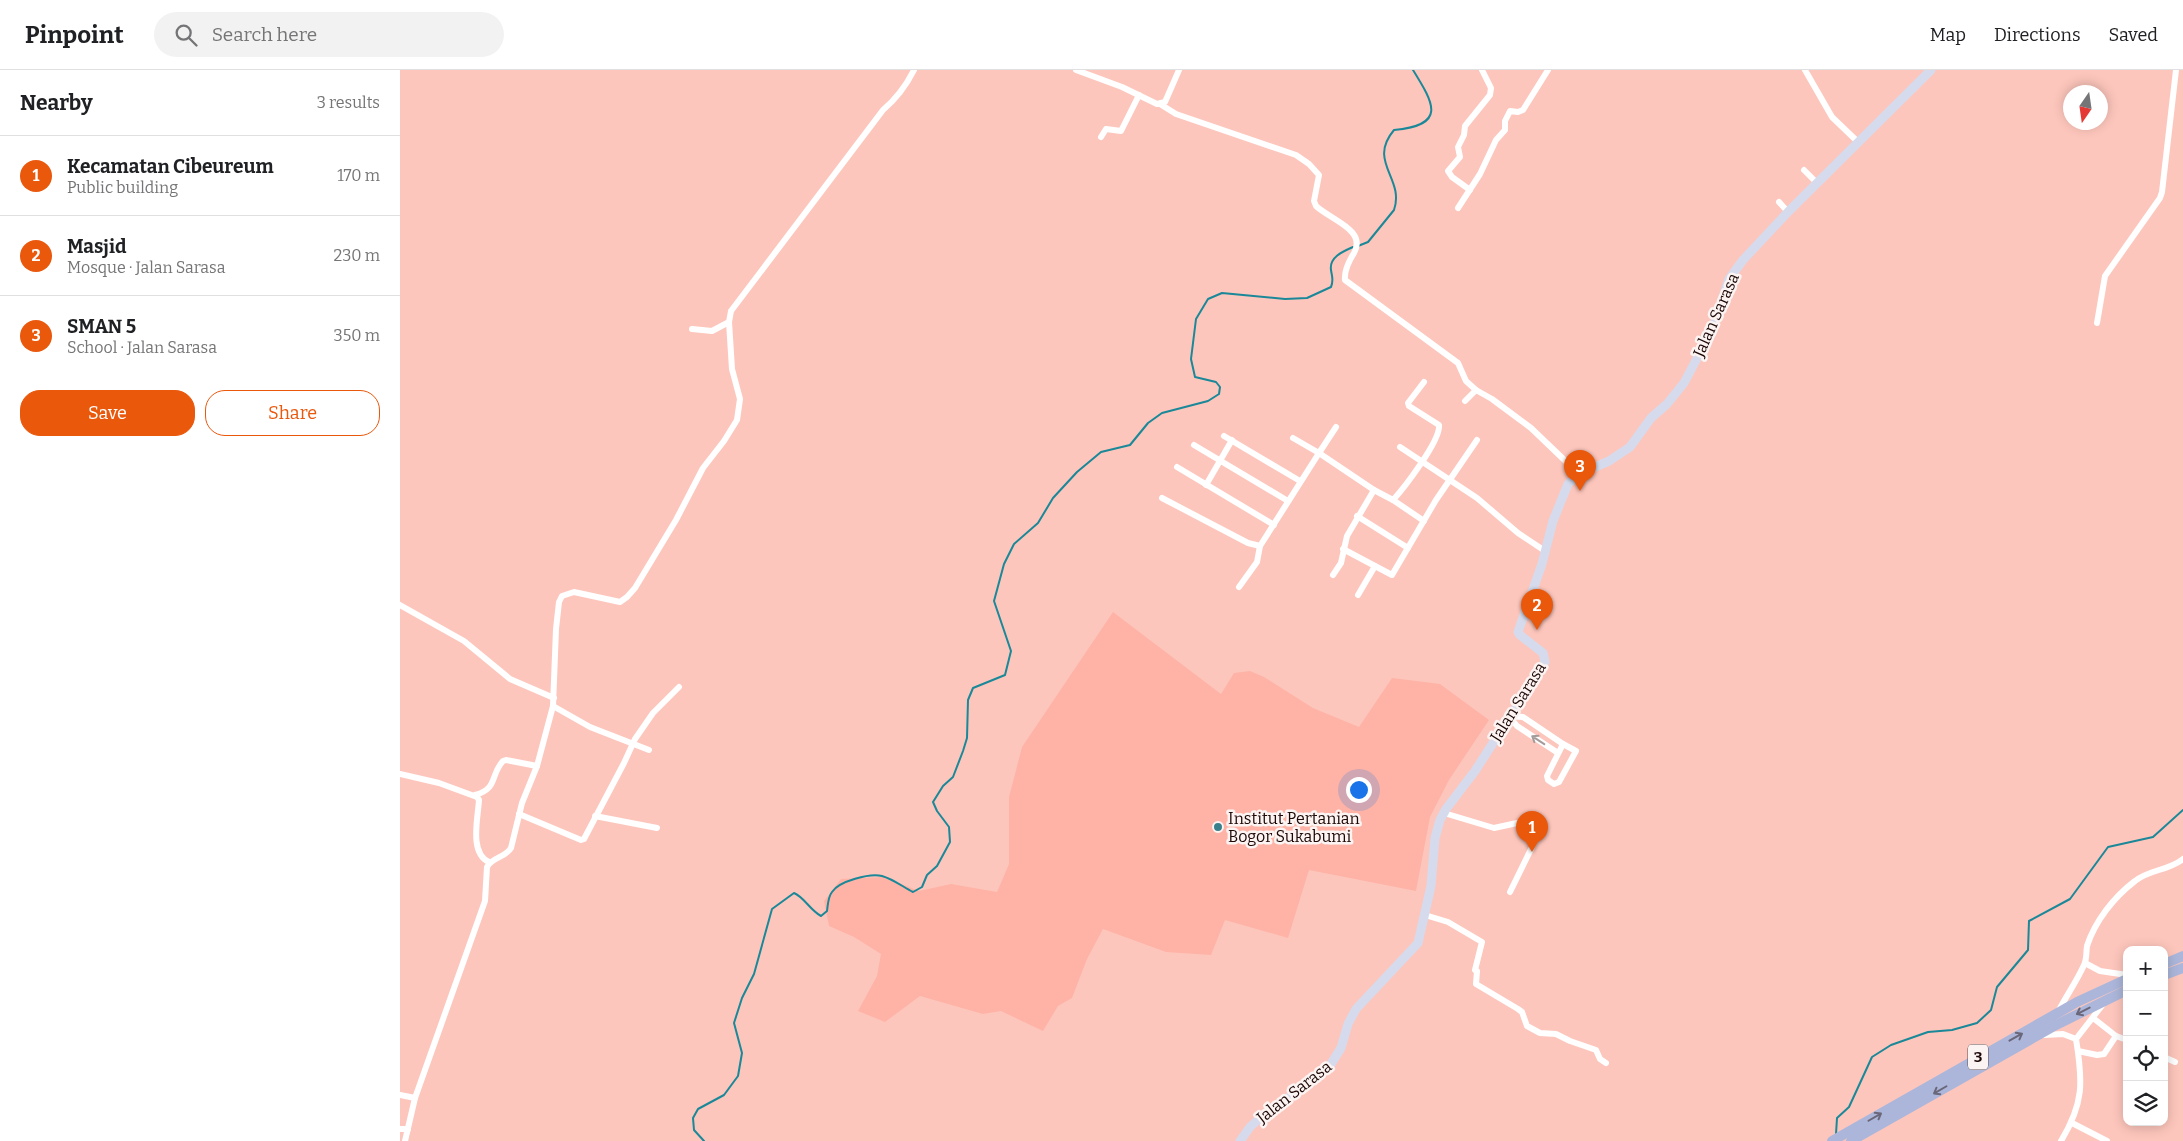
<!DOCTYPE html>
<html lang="en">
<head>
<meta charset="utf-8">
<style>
	body { margin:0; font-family:Bitter,serif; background:#f2f2f2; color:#202124 }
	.controls { position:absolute; right:15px; bottom:15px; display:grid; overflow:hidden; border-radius:10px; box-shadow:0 2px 12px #0003 }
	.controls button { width:45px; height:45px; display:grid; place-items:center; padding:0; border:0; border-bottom:1px solid #e0e0e0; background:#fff; color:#202124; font:25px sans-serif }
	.compass { position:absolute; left:1663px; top:15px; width:45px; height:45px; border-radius:50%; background:#fff; box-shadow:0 2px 12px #0003; rotate:193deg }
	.you { position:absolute; left:958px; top:719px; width:18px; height:18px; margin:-12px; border:4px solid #fff; border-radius:50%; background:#1a73e8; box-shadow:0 0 0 8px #1a73e833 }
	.badge { display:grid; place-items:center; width:32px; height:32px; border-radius:50%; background:#ea580c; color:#fff; font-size:16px; font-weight:700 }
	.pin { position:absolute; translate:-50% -41px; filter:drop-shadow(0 1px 2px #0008) }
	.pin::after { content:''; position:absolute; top:26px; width:18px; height:15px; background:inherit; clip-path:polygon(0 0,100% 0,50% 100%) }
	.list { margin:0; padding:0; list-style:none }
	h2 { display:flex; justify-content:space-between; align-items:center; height:65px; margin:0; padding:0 20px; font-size:21px }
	h2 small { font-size:16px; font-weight:400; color:#757577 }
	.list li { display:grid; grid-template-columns:32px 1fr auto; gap:15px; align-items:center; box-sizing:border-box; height:80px; padding:0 20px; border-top:1px solid #e0e0e0 }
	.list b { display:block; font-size:19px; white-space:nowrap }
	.list p { margin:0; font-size:16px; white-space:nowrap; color:#757577 }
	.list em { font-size:16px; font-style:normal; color:#757577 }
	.actions { display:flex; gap:10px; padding:15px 20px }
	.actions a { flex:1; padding:11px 0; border:1px solid #ea580c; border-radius:20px; text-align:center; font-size:18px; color:#ea580c }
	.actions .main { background:#ea580c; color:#fff }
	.icon { flex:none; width:28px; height:28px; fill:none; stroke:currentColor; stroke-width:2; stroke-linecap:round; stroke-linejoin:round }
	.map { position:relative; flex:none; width:1783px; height:1071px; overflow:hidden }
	header { display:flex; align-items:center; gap:30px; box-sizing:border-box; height:70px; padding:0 25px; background:#fff; border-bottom:1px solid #e0e0e0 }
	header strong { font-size:24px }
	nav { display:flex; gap:28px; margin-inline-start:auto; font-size:18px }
	.search { width:350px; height:45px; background:#f2f2f2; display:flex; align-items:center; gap:12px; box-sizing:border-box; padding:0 18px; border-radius:28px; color:#757577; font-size:19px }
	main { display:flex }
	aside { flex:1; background:#fff }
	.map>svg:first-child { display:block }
</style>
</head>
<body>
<header>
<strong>Pinpoint</strong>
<div class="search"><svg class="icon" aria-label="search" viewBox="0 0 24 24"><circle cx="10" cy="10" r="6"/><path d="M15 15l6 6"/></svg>Search here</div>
<nav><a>Map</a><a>Directions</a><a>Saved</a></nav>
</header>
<main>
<aside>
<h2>Nearby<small>3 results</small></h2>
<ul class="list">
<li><span class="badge">1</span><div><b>Kecamatan Cibeureum</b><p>Public building</p></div><em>170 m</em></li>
<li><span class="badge">2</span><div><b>Masjid</b><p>Mosque · Jalan Sarasa</p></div><em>230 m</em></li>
<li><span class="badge">3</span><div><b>SMAN 5</b><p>School · Jalan Sarasa</p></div><em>350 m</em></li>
</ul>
<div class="actions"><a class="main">Save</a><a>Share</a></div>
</aside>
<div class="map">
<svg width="1783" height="1071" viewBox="0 0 1783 1071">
	<rect width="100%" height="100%" fill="#fdc6bc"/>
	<!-- built -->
	<polygon fill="#feb3a6" points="713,542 821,624 834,603 850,601 864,607 913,638 959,657 992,608 1040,614 1089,650 1049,710 1030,747 1016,821 909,800 888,868 825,850 811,885 766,882 703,859 687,889 672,928 658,936 643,961 601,941 583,944 520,926 485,952 458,941 477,906 481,884 454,867 429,856 424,831 441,809 484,807 519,821 551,814 597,822 609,794 609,727 622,677"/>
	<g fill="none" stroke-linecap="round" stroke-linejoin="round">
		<!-- stream -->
		<g stroke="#1a8898" stroke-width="2">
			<path d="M958 176 968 172 994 140C1005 108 967 92 994 60 1047 55 1034 34 1013 0"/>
			<polyline points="1436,1064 1437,1048 1449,1037 1472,987 1491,975 1528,962 1552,960 1577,953 1591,940 1597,917 1628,880 1629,851 1670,829 1708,777 1753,767 1783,740"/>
			<path d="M304 1071 294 1060 293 1048 298 1039 324 1025 338 1006 342 983 334 953 342 928 354 904 372 839 394 823C404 827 410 840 421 846L427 841C428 834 428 827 432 822 439 811 470 803 482 806 493 809 503 817 513 822L522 817 527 805 537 796 550 772 549 757 537 741 533 732 543 716 553 707 563 681 567 668 568 630 573 618 605 605 611 581 594 531 604 494 614 474 638 453 653 428 677 402 701 382 730 375 748 353 762 343 808 331 819 324 820 317 816 312 795 307 791 289 796 249 808 229 822 223 885 229 907 228 931 217C934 210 932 207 931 200 929 187 944 181 953 177"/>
		</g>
		<!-- street -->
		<g stroke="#fff" stroke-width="6">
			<polyline points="676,0 722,17 757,34 765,32 779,0"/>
			<polyline points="1405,0 1432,47 1458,72"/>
			<path d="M760 34 776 44 896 85 909 94 919 105 914 131 916 136C931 150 967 160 954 183 949 191 944 201 945 210L1058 293 1066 311 1076 320"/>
			<polyline points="701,67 706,59 721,61 739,25"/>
			<polyline points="1404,100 1417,113"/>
			<polyline points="1070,120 1052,107 1048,101 1060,87 1058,77 1064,65 1065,56 1090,25 1091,18 1082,0"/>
			<polyline points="1379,132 1388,142"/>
			<polyline points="1058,138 1080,104 1096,70 1105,60 1105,51 1110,41 1118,42 1123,40 1148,0"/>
			<polyline points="1697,253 1705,206 1760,128 1762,122 1776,0"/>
			<polyline points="292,259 312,261 329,252"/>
			<polyline points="1065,331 1076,320 1092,329 1131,358 1179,404"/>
			<polyline points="824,366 900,411"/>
			<polyline points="893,368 919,383 936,357"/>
			<polyline points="794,375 888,431"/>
			<polyline points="1000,377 1077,428 1118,463 1145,481"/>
			<polyline points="777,397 874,455"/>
			<polyline points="806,415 832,370"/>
			<polyline points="762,428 848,473 860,476"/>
			<polyline points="993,430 1024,451"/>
			<polyline points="957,446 1008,478"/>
			<polyline points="943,479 992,505 1036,430 1077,370"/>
			<polyline points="933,505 941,493 947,466 974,420"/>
			<path d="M839 517 857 492 860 476 919 383 974 420 993 430C1004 418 1041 370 1039 355L1009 336 1008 333 1024 312"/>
			<polyline points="958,525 975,496"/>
			<polyline points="0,535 64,571 110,609 154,628"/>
			<polyline points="153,636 190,657 249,680"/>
			<polyline points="1109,646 1123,647 1163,674"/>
			<polyline points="1109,646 1117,656 1158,683"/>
			<polygon points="1163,674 1176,681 1159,712 1154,714 1148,710 1147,706"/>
			<path d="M0 704 39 713 77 727 79 730C78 748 69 783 89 792"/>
			<path d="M75 725C98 719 90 705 103 691L106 690 137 696"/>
			<polyline points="1044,743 1094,758 1117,753 1136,765 1135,771 1110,822"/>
			<polyline points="119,744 181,770 184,769 224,693 235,669 253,643 279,617"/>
			<polyline points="195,746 257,758"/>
			<polyline points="1025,845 1048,852 1082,872 1075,900 1077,901 1076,914 1118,939 1122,942 1127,956 1140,963 1156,964 1170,971 1196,980 1200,989 1206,993"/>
			<polyline points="1685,893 1700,901 1727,905"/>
			<path d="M1658 942C1666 926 1677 911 1684 895 1687 889 1686 882 1687 876 1695 851 1714 827 1735 811 1750 799 1768 801 1783 789"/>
			<polyline points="1644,965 1663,964 1676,969"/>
			<polyline points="1716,966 1727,970"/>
			<polyline points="1678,981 1697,985 1704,984 1716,966 1693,948"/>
			<polyline points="1764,987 1775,992"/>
			<polyline points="0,1025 15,1028"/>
			<polyline points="1672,1053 1707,1071"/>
			<polyline points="0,1059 8,1059"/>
			<path d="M5 1071 15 1028 85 831 87 797C92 787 105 788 111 778L122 733 137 696 153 636 156 559 159 532 162 526 174 522 220 532 227 527 235 518 276 450 303 398 324 371 337 350 340 329 332 299 329 252 331 241 483 40C496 29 506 16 514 0"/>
			<path d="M1661 1071C1684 1033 1683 1012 1676 969L1704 933"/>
		</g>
		<!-- secondary -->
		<polyline stroke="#d5dbed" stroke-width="9" points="840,1071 850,1057 867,1042 913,1011 931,994 941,978 948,954 956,939 1018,873 1031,816 1035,768 1040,750 1046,739 1075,701 1145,592 1143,583 1120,565 1118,562 1142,494 1153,451 1168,414 1179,404 1209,391 1230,377 1251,348 1267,334 1284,313 1312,260 1329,209 1343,190 1388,142 1531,0"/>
		<!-- primary -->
		<g stroke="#abb6da" stroke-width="10">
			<polyline points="1764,894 1783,886"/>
			<polyline points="1764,905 1783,898"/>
			<polyline points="1432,1071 1677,932 1727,909"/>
			<polyline points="1451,1071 1656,955 1727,920"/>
		</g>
	</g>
	<!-- one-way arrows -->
	<defs><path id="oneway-shaft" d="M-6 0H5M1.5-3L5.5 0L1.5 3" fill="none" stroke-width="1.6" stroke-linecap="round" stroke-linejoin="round" transform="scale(1.25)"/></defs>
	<use stroke="#a49c9b" href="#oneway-shaft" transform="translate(1138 670) rotate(-147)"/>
	<g stroke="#6b677a">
		<use href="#oneway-shaft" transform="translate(1683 941) rotate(153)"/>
		<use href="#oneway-shaft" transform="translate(1616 967) rotate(-29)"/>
		<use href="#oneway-shaft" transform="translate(1540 1020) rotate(150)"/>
		<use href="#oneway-shaft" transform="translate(1475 1047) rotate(-30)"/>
	</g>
	<!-- markers -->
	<circle fill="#3a808c" stroke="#fbf4f3" stroke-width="2" cx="818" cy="757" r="5"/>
	<g text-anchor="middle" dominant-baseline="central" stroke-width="5" stroke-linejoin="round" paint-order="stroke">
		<!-- shield labels -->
		<rect fill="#fbf4f3" stroke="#5f4e4c" stroke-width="1" x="1568" y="974.5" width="20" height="25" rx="4"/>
		<g font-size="15" font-weight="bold" fill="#1c0704">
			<text x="1578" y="987">3</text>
		</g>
		<!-- street labels -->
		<g font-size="16" fill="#1c0704" stroke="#fbf4f3">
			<text transform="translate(1316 245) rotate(-66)">Jalan Sarasa</text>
			<text transform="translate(1118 632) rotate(-58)">Jalan Sarasa</text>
			<text transform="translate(894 1022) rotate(-38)">Jalan Sarasa</text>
		</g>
		<!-- poi labels -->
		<g font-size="16" fill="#1c0704" stroke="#fbf4f3" text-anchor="start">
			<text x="828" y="748">Institut Pertanian<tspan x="828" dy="18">Bogor Sukabumi</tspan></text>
		</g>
	</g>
</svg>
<div class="controls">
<button>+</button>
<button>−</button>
<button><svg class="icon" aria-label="locate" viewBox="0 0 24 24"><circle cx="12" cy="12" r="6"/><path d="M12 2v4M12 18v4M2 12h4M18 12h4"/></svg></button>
<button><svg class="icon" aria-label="layers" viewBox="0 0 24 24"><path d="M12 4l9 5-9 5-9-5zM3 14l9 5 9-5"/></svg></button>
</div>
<svg class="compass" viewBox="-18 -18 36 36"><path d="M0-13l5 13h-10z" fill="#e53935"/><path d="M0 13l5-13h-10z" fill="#757577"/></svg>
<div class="you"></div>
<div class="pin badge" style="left:1132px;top:782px">1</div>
<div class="pin badge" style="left:1137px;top:560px">2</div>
<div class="pin badge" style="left:1180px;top:421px">3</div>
</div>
</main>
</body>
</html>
